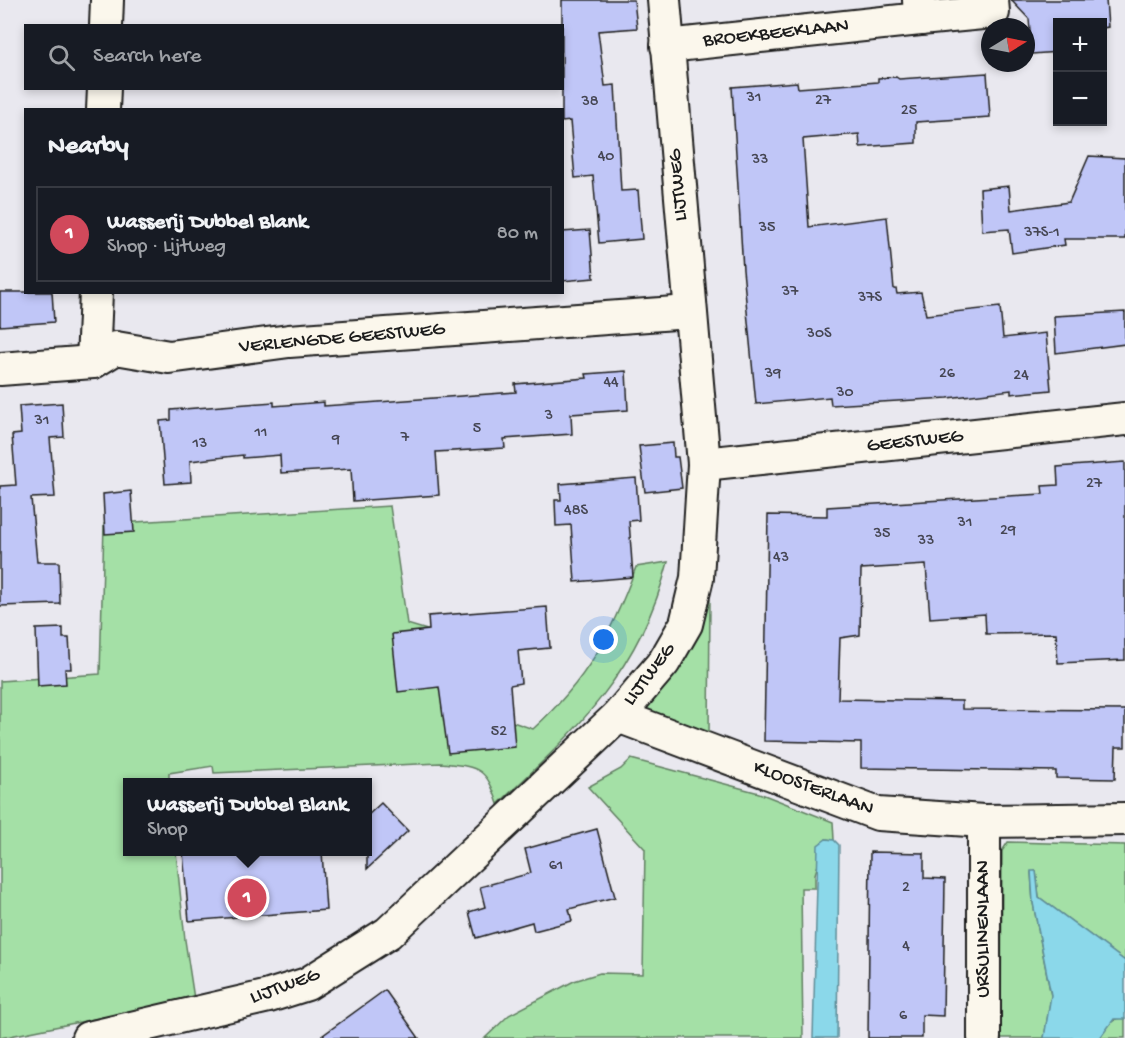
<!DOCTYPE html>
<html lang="en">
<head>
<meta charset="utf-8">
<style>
	body { margin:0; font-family:"Gochi Hand",sans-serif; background:#242831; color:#f1f3f6 }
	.controls { position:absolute; right:18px; top:18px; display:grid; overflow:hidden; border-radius:0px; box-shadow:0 3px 9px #0003 }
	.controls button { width:54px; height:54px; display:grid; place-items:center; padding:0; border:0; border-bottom:2px solid #363941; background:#171b24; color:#f1f3f6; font:30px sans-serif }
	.compass { position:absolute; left:981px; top:18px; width:54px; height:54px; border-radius:50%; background:#171b24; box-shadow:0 3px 9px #0003; rotate:80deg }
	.you { position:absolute; left:604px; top:640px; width:21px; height:21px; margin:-15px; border:4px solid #fff; border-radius:50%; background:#1a73e8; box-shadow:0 0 0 9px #1a73e833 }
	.badge { display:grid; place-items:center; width:39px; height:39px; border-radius:50%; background:#d1495b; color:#fff; font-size:20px; font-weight:700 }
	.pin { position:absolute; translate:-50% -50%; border:3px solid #fff; box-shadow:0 2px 6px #0006 }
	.popup { position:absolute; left:123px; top:778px; width:249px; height:78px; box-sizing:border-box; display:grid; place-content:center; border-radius:0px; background:#171b24; filter:drop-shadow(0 2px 4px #0005); font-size:20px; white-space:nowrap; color:#9ea1a6 }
	.popup b { font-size:22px; color:#f1f3f6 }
	.popup::after { content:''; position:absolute; left:50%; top:100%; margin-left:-12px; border:12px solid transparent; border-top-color:#171b24 }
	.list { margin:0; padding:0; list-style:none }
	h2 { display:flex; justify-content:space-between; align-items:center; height:78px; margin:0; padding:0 24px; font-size:26px }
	h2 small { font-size:20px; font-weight:400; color:#9ea1a6 }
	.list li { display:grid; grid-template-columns:39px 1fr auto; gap:18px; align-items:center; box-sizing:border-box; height:96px; margin:0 12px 12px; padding:0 12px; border:2px solid #363941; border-radius:0px }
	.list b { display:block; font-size:22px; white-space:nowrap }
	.list p { margin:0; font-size:20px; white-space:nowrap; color:#9ea1a6 }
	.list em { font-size:20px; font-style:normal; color:#9ea1a6 }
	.icon { flex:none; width:33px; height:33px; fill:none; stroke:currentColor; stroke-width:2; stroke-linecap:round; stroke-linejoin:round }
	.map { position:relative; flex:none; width:1125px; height:1038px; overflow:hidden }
	.search { position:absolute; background:#171b24; box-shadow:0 3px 9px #0003; left:24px; top:24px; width:540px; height:66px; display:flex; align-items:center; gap:15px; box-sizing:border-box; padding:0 21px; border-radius:0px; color:#9ea1a6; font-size:22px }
	.panel { position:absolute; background:#171b24; box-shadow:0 3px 9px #0003; left:24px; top:108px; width:540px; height:186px; border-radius:0px }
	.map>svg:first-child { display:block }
</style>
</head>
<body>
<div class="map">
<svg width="1125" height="1038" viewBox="0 0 1125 1038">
	<rect width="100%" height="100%" fill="#e9e8ef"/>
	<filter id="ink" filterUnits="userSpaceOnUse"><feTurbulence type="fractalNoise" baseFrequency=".0167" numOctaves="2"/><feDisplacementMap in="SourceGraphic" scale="12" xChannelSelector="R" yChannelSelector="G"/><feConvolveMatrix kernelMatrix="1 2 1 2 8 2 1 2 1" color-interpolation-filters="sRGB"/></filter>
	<g filter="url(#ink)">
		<!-- green -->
		<g fill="#a4e0a6" stroke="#607e61" stroke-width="1.5">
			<path d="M390 506 407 624 430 631 507 720 533 729C587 680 611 635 636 567L668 562C640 671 577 730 498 804 486 766 478 767 441 763L214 773 213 766 169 773V782H127V852H176L185 940 194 999 0 1038V681L100 674 104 524Z"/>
			<polygon points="710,599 709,737 638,715 678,670"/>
			<polygon points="631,759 759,793 833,822 834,840 826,839 815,874 815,888 801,888 803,1038 485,1038 509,1015 574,981 600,973 643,974 645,849 588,787 621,769"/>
			<polygon points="1008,842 1125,845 1125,961 1039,897 1036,871 1031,872 1033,903 1051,996 1044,1038 1001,1038 1002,851"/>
			<path d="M1120 1018 1125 1019V1038H1100C1105 1029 1110 1020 1120 1018Z"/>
		</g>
		<!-- water -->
		<g fill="#8bd8ea" stroke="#5f8d98" stroke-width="1.5">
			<polygon points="826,839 834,840 839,845 837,1038 813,1038 818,845"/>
			<polygon points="1031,871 1036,871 1039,897 1125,961 1125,1019 1114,1019 1100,1038 1044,1038 1051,995 1033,903"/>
		</g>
		<!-- building -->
		<g fill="#c0c6f7" stroke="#1c1c1c" stroke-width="1.5">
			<polygon points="562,0 634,0 637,28 598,31 605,86 615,85 621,191 638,190 642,239 599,243 593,176 575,178 570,121 562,122"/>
			<polygon points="1011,0 1106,0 1108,27 1102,28 1102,22 1058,22 1058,52 1032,54 1029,19"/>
			<polygon points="987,73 990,117 916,122 916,143 860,147 859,134 803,139 809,227 887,217 894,289 896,289 897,294 921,292 926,315 1000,307 1003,338 1046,333 1051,390 1011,394 1011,390 948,398 831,405 830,397 756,404 743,270 732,87 797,82 798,88 878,82 878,78 896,77 899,79"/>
			<polygon points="1089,156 1125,158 1125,239 1064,239 1065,245 1012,253 1009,229 982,231 980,189 1009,186 1011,210 1069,202"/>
			<polygon points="590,230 594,278 562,281 562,232"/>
			<polygon points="0,292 52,292 54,322 0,326"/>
			<polygon points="1125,312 1125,344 1056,353 1054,316"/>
			<polygon points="626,371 628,410 571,414 572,434 504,439 505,448 436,452 439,495 353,501 351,469 281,473 280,455 243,458 243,455 190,461 191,482 165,484 160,421 171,420 171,410 274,402 274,406 324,402 324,406 516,392 515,384 587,378 586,374"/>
			<polygon points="62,403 64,437 50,438 55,497 31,498 37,562 59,562 60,604 0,606 0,486 16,485 12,435 21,434 19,406"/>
			<polygon points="673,443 674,457 678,457 682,488 645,492 639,446"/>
			<polygon points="1125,462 1125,660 1058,663 1056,633 986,634 985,614 930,618 926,565 861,569 860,635 840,638 838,699 962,701 962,709 1125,710 1125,747 1116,747 1115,779 1056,778 1056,771 861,768 861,743 764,741 768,515 827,516 827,507 1043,494 1042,486 1058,485 1057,467"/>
			<polygon points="636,478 639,520 629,521 633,577 575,582 571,525 556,526 555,500 561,500 560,484"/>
			<polygon points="131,491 134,532 105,534 103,494"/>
			<polygon points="547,607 550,648 518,651 521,683 510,685 515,747 448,753 439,687 398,692 392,634 429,630 428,616"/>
			<polygon points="63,628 63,638 69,638 71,669 65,669 66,684 38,686 36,629"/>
			<polygon points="381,803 408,831 367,869 367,816"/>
			<polygon points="597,829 615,897 569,909 572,921 534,931 532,922 476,938 469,912 485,907 480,887 531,873 525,849"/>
			<polygon points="183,852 322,852 326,910 189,921"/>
			<polygon points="870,852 924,853 924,878 945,879 943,1016 922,1015 922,1038 868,1038"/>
			<polygon points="385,990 419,1038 319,1038"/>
		</g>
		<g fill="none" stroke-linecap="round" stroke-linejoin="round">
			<!-- minor casing -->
			<g stroke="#1c1c1c" stroke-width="36">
				<g id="minor">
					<polyline points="920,19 993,12 992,0"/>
					<polyline points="106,26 107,0"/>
					<polyline points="667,46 920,19 919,0"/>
					<polyline points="103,110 104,88"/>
					<polyline points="93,362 96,292"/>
					<polyline points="0,369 93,362 116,348 169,357 289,341 689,312"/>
					<polyline points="704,464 1125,419"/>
					<polyline points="618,716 878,814 984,821 1125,819"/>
					<polyline points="88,1038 269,996 307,984 388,933 618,716 664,662 686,624 697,578 704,464 664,0"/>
					<polyline points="984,1038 984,821"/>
				</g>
			</g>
			<!-- minor -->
			<use href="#minor" stroke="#fbf7ec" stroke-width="32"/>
		</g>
	</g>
	<g text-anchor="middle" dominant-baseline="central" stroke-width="4.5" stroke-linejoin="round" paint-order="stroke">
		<!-- number labels -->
		<g font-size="16" fill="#454653">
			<text x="754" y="98">31</text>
			<text x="823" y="101">27</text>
			<text x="590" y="102">38</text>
			<text x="909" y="111">25</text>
			<text x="606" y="157">40</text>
			<text x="760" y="160">33</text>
			<text x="767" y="228">35</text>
			<text x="1042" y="233">37S-1</text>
			<text x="790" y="292">37</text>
			<text x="870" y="298">37S</text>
			<text x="819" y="334">30S</text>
			<text x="773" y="374">39</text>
			<text x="947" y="374">26</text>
			<text x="1021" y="376">24</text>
			<text x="611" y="383">44</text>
			<text x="845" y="393">30</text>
			<text x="549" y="416">3</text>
			<text x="42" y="421">31</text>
			<text x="477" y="429">5</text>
			<text x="261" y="433">11</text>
			<text x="405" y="438">7</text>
			<text x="336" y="440">9</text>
			<text x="200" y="444">13</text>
			<text x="1094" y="484">27</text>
			<text x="576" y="511">48S</text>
			<text x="965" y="523">31</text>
			<text x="1008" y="531">29</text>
			<text x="882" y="534">35</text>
			<text x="926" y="541">33</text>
			<text x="781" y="558">43</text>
			<text x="499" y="732">52</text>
			<text x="556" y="866">61</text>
			<text x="906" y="888">2</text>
			<text x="906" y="947">4</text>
			<text x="903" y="1016">6</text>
		</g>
		<!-- street labels -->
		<g font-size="20" fill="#1c1c1c" stroke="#fbf7ec">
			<text transform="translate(776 34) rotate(-6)">BROEKBEEKLAAN</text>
			<text transform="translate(679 185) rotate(-95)">LIJTWEG</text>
			<text transform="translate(342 339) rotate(-5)">VERLENGDE GEESTWEG</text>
			<text transform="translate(915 442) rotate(-6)">GEESTWEG</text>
			<text transform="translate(650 675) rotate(-53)">LIJTWEG</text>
			<text transform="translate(813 789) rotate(20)">KLOOSTERLAAN</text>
			<text transform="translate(984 929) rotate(-90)">URSULINENLAAN</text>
			<text transform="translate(285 987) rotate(-20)">LIJTWEG</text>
		</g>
	</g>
</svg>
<div class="controls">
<button>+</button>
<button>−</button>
</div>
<svg class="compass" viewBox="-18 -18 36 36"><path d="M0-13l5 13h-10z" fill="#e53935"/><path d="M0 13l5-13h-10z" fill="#9ea1a6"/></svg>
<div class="you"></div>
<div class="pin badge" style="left:247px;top:898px">1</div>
<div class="popup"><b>Wasserij Dubbel Blank</b>Shop</div>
<div class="search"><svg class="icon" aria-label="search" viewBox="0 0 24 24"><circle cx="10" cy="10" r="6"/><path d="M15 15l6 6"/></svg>Search here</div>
<section class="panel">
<h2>Nearby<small></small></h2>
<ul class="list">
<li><span class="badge">1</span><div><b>Wasserij Dubbel Blank</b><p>Shop · Lijtweg</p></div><em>80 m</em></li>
</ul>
</section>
</div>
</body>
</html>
